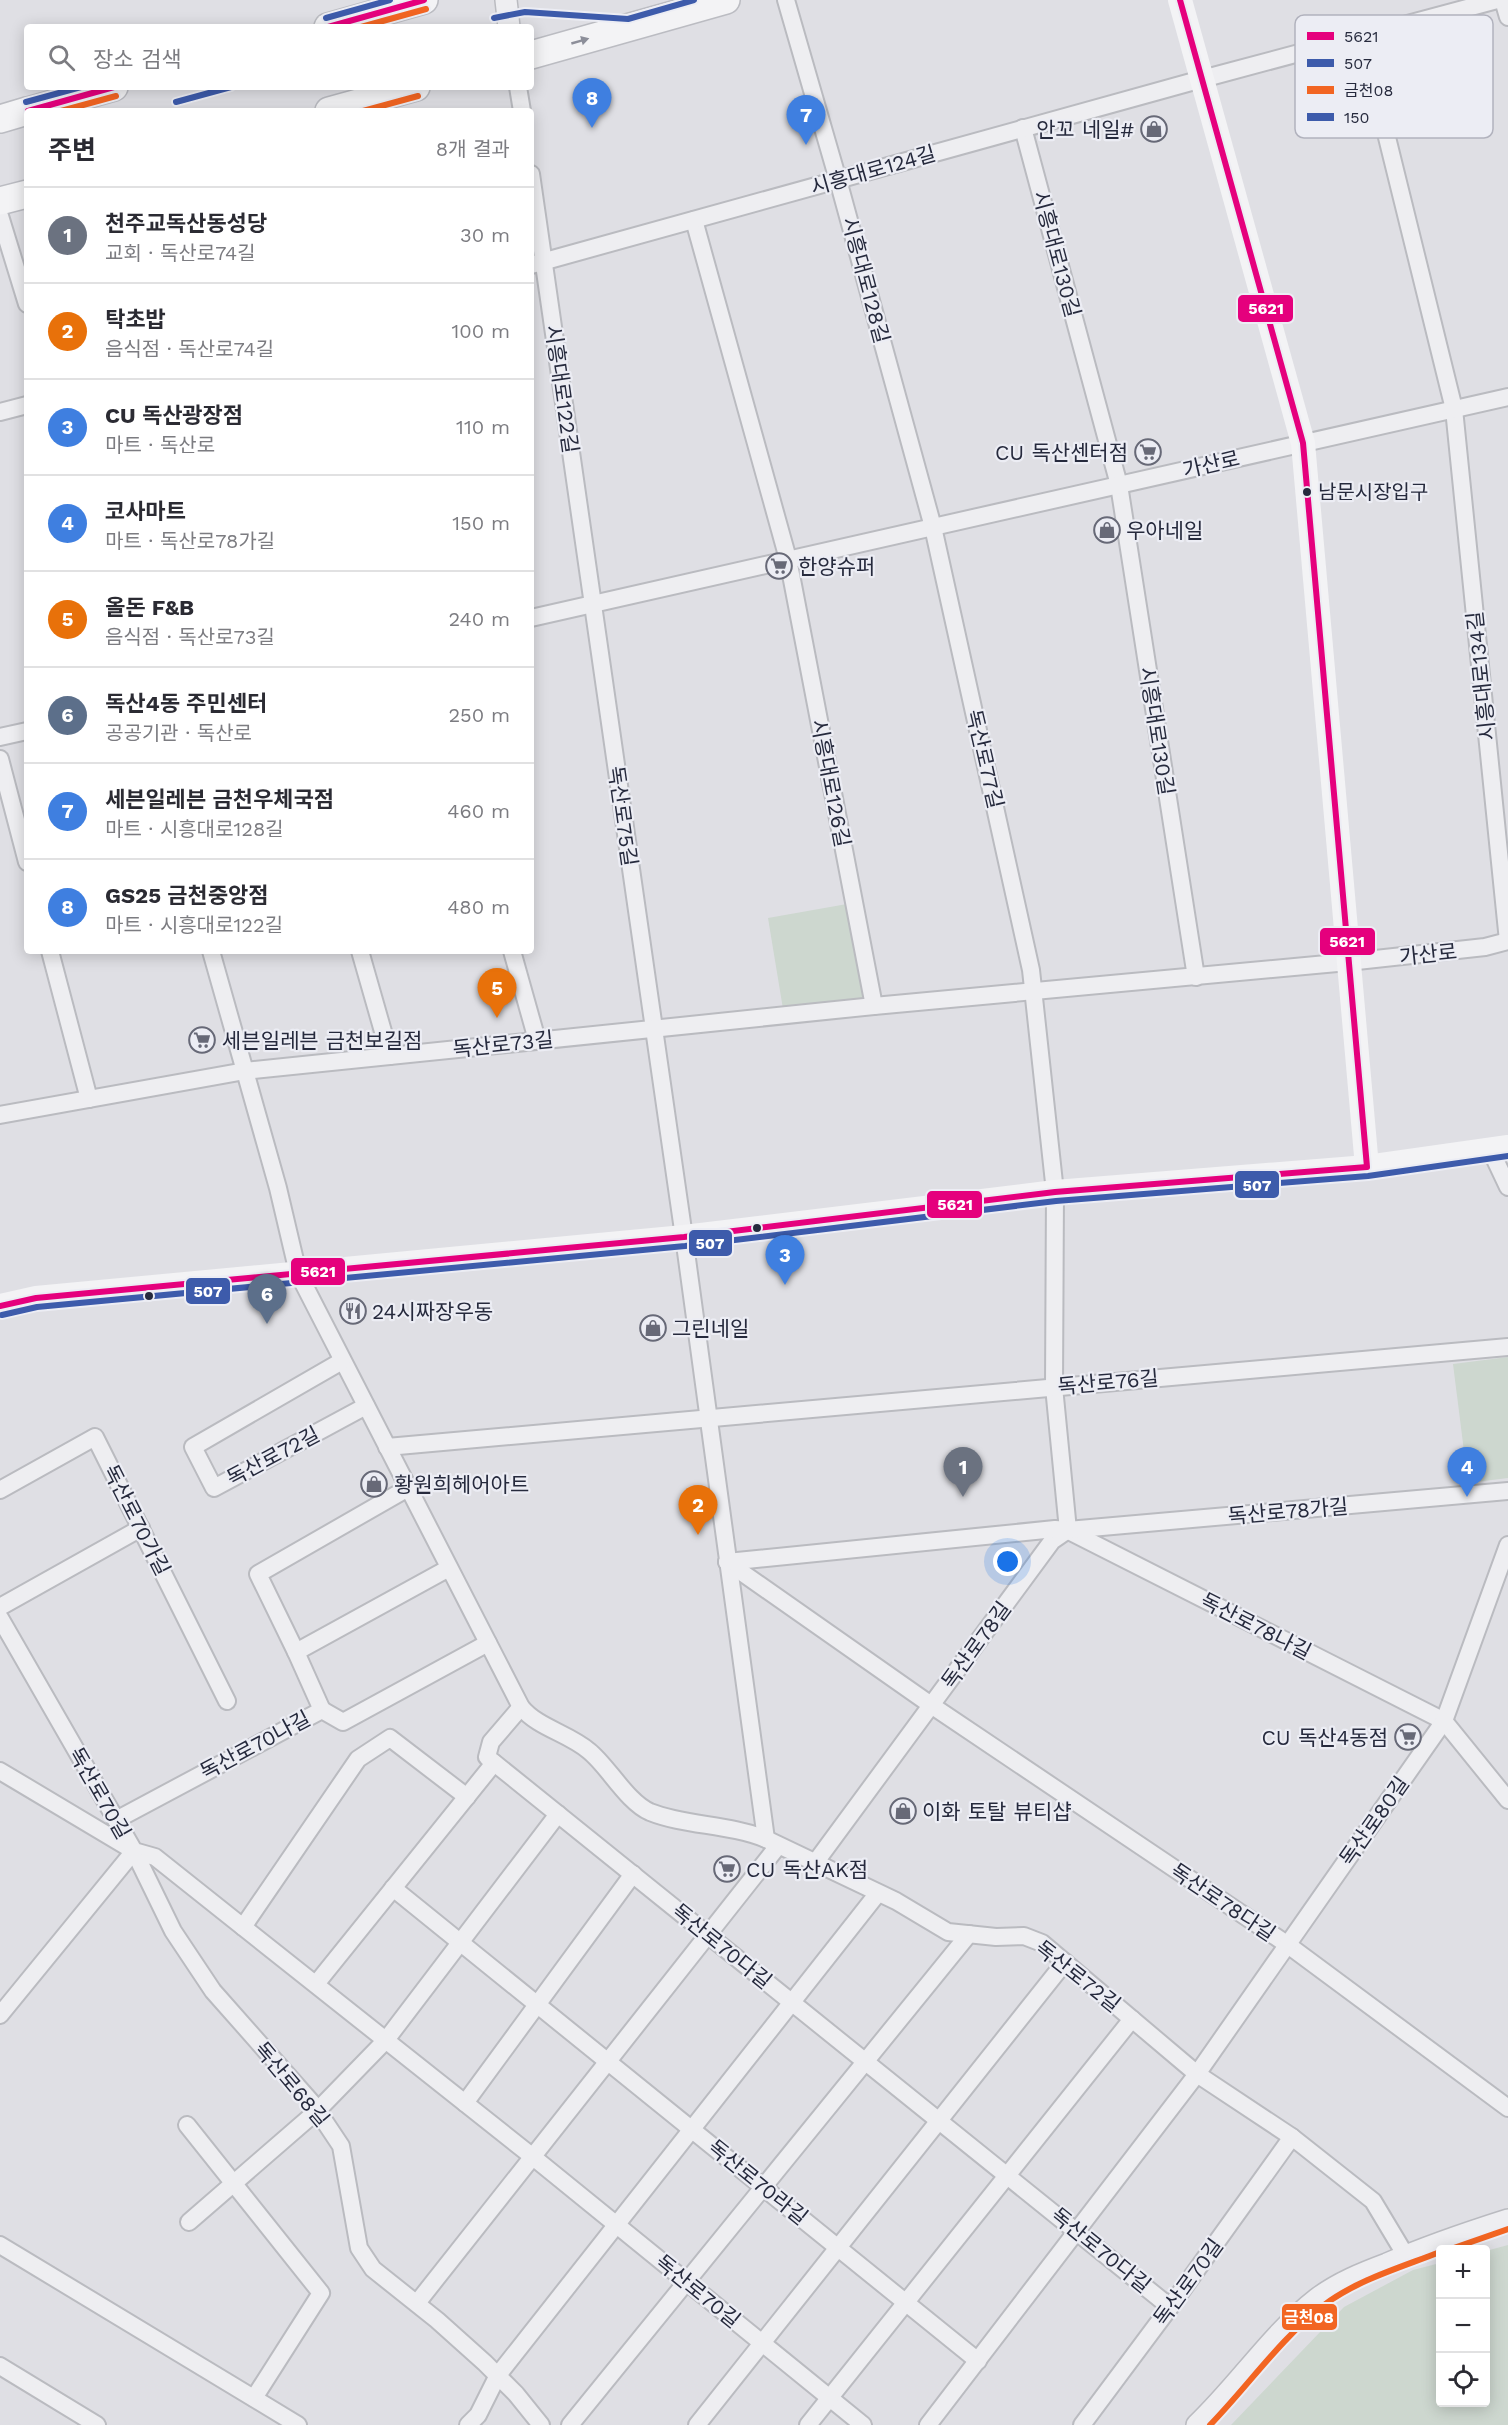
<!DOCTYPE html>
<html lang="ko">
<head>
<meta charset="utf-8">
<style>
	body { margin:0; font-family:"Work Sans","Noto Sans KR",sans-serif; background:#f2f2f3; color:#2b2b33 }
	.controls { position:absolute; right:18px; bottom:18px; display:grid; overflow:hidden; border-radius:6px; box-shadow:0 3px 15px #0003 }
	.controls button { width:54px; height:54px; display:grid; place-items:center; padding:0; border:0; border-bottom:2px solid #e1e1e2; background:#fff; color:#2b2b33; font:30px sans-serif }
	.you { position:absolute; left:1008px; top:1562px; width:21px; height:21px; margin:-15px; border:4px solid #fff; border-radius:50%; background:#1a73e8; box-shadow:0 0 0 9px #1a73e833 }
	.badge { display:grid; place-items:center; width:39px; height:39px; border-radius:50%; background:#676977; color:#fff; font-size:20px; font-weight:700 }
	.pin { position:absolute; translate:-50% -50px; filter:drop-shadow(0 2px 3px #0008) }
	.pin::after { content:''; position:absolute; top:32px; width:21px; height:18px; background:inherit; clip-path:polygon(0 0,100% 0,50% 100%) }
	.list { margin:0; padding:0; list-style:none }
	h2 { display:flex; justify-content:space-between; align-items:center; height:78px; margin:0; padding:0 24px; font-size:26px }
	h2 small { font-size:20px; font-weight:400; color:#7c7c81 }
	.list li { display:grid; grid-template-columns:39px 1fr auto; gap:18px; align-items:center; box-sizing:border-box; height:96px; padding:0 24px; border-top:2px solid #e1e1e2 }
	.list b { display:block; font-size:22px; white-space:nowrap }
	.list p { margin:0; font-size:20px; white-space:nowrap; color:#7c7c81 }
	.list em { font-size:20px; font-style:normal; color:#7c7c81 }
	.icon { flex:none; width:33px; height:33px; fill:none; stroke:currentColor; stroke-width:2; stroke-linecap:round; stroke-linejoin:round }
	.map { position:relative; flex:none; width:1508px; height:2425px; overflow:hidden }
	.search { position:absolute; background:#fff; box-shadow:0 3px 15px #0003; left:24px; top:24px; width:510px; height:66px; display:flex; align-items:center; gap:15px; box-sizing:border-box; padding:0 21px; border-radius:6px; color:#7c7c81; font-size:22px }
	.panel { position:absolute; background:#fff; box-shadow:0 3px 15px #0003; left:24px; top:108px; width:510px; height:846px; border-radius:6px }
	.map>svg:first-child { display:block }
</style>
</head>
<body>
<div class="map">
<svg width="1508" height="2425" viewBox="0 0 1508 2425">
	<rect width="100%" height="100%" fill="#dfdfe4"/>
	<!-- green -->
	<g fill="#cdd7cf">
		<polygon points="847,904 864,999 783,1009 768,918"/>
		<polygon points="1508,1357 1508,1478 1468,1483 1453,1364"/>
		<polygon points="1508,2245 1508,2425 1231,2425 1344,2307 1413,2270 1440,2263 1440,2402 1486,2402 1486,2251"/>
	</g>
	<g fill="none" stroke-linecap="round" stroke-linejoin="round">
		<!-- minor casing -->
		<g stroke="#babbc0" stroke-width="20">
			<g id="minor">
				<polyline points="786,0 838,180 933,527 1031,970 1055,1192 1054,1387 1068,1530 1052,1541 815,1863"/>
				<polyline points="1503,0 1508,17"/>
				<polyline points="1362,36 1454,409 1508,941"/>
				<polyline points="518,87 522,111"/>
				<polyline points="1023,128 1119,485 1196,977"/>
				<polyline points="531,174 684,1237 766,1839"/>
				<polyline points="0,216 27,304"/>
				<polyline points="694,220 788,559 874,1006"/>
				<polyline points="531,265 1202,79 1497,0"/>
				<polyline points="0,412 27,405"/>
				<polyline points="531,618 1508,397"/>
				<polyline points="0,737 27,731"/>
				<polyline points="0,759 27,862"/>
				<polyline points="50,951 89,1099"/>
				<path d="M211 951 278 1188 298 1273 521 1707C538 1728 568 1733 589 1751 608 1766 627 1802 650 1812 685 1826 729 1824 766 1839L896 1901 948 1932 996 1937 1024 1936 1042 1943 1197 2074 1292 2137 1373 2201 1406 2256"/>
				<polyline points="360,951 390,1056"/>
				<polyline points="512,951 537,1040"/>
				<polyline points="0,1115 245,1071 874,1006 1348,962 1485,947 1508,941"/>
				<polyline points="1491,1151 1508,1187"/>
				<polyline points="342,1361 193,1447 214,1488 366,1406"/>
				<polyline points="387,1447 1508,1347"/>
				<polyline points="0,1490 95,1437 227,1701"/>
				<polyline points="1069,1531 1444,1721 1508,1800"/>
				<polyline points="727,1562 931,1705 1288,1945 1508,2108"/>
				<polyline points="727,1562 1055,1529 1068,1530 1508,1491"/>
				<polyline points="0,1607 141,1528"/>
				<polyline points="0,1618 134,1851 155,1857 243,1927 533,2157 863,2425"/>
				<polyline points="296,1652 258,1574 408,1488"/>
				<polyline points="521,1707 491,1742 487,1757 1170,2307"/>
				<polyline points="322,1710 296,1652 449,1568"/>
				<polyline points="0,1771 134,1851 173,1931 213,1991 313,2104 341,2146 359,2248 373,2269 437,2320 485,2363 516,2394 541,2425"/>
				<polyline points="116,1820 322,1710 343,1722 488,1643"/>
				<polyline points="393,1888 978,2361"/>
				<polyline points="243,1927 358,1759 390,1738 467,1797"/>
				<polyline points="316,1984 494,1763"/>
				<polyline points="0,2015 134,1851"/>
				<polyline points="465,2103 633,1874"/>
				<polyline points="187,2125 321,2293 254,2398"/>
				<polyline points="189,2222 317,2111 386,2040 558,1814"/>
				<polyline points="0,2245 298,2425"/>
				<polyline points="417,2303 778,1846"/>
				<polyline points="0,2366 97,2425"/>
				<polyline points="468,2425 478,2415 498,2375 878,1893"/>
				<polyline points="570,2425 969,1934"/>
				<polyline points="697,2425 1065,1962"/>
				<polyline points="808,2425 1132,2019"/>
				<polyline points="928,2425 1197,2074 1444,1721 1508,1545"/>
				<polyline points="1082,2425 1170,2307 1292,2137"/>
			</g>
		</g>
		<!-- tertiary casing -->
		<g stroke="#babbc0" stroke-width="24">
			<g id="tertiary">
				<polyline points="506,0 509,27"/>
				<path d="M1197 2425C1239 2385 1272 2334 1317 2299 1338 2283 1363 2273 1387 2264 1426 2247 1467 2233 1508 2220"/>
			</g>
		</g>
		<!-- primary casing -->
		<g stroke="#bbbcc2" stroke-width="30">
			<g id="primary">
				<polyline points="328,27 424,0"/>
				<polyline points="531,55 726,0"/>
				<polyline points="28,111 114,87"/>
				<polyline points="329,111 416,87"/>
				<polyline points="0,119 27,111"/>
				<polyline points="0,201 27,194"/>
			</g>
		</g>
		<!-- minor -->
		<use href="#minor" stroke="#eeeef1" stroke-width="16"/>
		<!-- tertiary -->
		<use href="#tertiary" stroke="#eeeef1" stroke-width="21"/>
		<!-- secondary -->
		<g stroke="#f3f3f5" stroke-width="24">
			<polyline points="1180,0 1303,443 1367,1167"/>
			<polyline points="0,1306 36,1298 684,1237 1055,1192 1367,1167 1508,1147"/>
		</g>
		<!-- primary -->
		<use href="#primary" stroke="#f3f3f5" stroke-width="27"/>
		<!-- bus-1 casing -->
		<g stroke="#ecedf4" stroke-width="10">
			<g id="bus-1">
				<polyline points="328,27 424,0"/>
				<polyline points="28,111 114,87"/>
				<polyline points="0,1306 36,1298 684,1237 1055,1192 1367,1167 1303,443 1180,0"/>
			</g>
		</g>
		<!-- bus-2 casing -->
		<g stroke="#ecedf4" stroke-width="10">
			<polyline id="bus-2" points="2,1315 37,1307 685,1246 1056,1201 1368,1176 1508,1156"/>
		</g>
		<!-- bus-3 casing -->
		<g stroke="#ecedf4" stroke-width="10">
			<g id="bus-3">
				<polyline points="361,27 426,9"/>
				<polyline points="61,111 116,96"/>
				<polyline points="363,111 418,96"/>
				<polyline points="1448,2250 1508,2229"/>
				<path d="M1210 2425C1248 2386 1280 2339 1324 2305 1357 2280 1402 2267 1440 2252"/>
			</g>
		</g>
		<!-- bus-4 casing -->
		<g stroke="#ecedf4" stroke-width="10">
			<g id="bus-4">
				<polyline points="326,18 390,0"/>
				<polyline points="494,18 525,12 628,19 694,0"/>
				<polyline points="26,102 81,87"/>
				<polyline points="176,102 231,87"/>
			</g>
		</g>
		<!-- bus-1 -->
		<use href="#bus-1" stroke="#e5007d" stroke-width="6"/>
		<!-- bus-2 -->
		<use href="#bus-2" stroke="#3d5bab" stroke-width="6"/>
		<!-- bus-3 -->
		<use href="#bus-3" stroke="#f26522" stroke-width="6"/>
		<!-- bus-4 -->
		<use href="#bus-4" stroke="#3d5bab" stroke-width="6"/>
	</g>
	<!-- one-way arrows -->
	<defs><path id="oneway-solid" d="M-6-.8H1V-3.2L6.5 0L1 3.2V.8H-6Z" transform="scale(1.5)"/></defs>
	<use fill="#8c8e99" href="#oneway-solid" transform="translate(580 41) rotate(-16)"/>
	<!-- icons -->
	<defs>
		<g id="shop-ring" transform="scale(1.35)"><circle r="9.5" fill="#ecedf4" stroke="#676977" stroke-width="1.5"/><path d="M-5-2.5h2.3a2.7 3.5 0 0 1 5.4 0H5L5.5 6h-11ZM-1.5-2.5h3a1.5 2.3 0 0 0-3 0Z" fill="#676977"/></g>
		<g id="supermarket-ring" transform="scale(1.35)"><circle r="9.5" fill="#ecedf4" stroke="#676977" stroke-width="1.5"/><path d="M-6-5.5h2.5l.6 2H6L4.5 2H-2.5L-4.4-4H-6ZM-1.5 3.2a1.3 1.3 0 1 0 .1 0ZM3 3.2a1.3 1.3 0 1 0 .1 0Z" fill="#676977"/></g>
		<g id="restaurant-ring" transform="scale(1.35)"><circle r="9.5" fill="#ecedf4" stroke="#676977" stroke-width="1.5"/><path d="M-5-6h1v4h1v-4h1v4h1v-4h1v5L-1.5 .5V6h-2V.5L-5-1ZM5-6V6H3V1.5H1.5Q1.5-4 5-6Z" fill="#676977"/></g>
	</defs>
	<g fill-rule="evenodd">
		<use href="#shop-ring" x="1154" y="129"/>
		<use href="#supermarket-ring" x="1148" y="452"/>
		<use href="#shop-ring" x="1107" y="530"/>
		<use href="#supermarket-ring" x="779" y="566"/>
		<use href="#supermarket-ring" x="202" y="1040"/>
		<use href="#restaurant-ring" x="353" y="1311"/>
		<use href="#shop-ring" x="653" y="1328"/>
		<use href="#shop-ring" x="374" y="1484"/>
		<use href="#supermarket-ring" x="1408" y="1737"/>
		<use href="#shop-ring" x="903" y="1811"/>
		<use href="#supermarket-ring" x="727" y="1869"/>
	</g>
	<!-- markers -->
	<g fill="#262a3d" stroke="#ecedf4" stroke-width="2">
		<circle cx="1307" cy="492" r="5"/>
		<circle cx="757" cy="1228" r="5"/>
		<circle cx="149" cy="1296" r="5"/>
	</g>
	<g text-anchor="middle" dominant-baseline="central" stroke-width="4.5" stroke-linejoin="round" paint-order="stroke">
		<!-- bus labels -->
		<g font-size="20" fill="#262a3d" stroke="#ecedf4" text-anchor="start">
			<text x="1318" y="492">남문시장입구</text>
		</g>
		<!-- poi labels -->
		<g font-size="21" fill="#262a3d" stroke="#ecedf4" text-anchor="start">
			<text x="1134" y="129" text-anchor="end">안꼬 네일#</text>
			<text x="1128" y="452" text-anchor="end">CU 독산센터점</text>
			<text x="1126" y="530">우아네일</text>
			<text x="798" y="566">한양슈퍼</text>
			<text x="222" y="1040">세븐일레븐 금천보길점</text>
			<text x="372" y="1311">24시짜장우동</text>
			<text x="672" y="1328">그린네일</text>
			<text x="394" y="1484">황원희헤어아트</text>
			<text x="1388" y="1737" text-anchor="end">CU 독산4동점</text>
			<text x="922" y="1811">이화 토탈 뷰티샵</text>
			<text x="746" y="1869">CU 독산AK점</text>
		</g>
		<!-- street labels -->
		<g font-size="21" fill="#262a3d" stroke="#ecedf4">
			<text transform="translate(873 170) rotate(-16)">시흥대로124길</text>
			<text transform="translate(1057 254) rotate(75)">시흥대로130길</text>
			<text transform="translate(866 280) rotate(75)">시흥대로128길</text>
			<text transform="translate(562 389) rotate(82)">시흥대로122길</text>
			<text transform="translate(1211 464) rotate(-13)">가산로</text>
			<text transform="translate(1481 676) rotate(-96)">시흥대로134길</text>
			<text transform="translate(1157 731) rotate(81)">시흥대로130길</text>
			<text transform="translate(985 759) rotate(77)">독산로77길</text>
			<text transform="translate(831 783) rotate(79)">시흥대로126길</text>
			<text transform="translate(623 816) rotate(82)">독산로75길</text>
			<text transform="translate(1428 954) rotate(-6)">가산로</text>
			<text transform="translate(503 1044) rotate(-6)">독산로73길</text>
			<text transform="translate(1108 1382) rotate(-5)">독산로76길</text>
			<text transform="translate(273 1456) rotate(-28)">독산로72길</text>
			<text transform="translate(1288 1511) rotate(-5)">독산로78가길</text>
			<text transform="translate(137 1520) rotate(63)">독산로70가길</text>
			<text transform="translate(1256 1626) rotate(27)">독산로78나길</text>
			<text transform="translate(976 1645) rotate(-54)">독산로78길</text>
			<text transform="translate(255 1745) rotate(-28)">독산로70나길</text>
			<text transform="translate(100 1793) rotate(60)">독산로70길</text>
			<text transform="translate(1374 1821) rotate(-55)">독산로80길</text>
			<text transform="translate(1223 1902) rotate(34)">독산로78다길</text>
			<text transform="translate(722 1946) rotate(39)">독산로70다길</text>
			<text transform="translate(1078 1976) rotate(38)">독산로72길</text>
			<text transform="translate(292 2084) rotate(50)">독산로68길</text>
			<text transform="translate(758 2182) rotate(39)">독산로70라길</text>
			<text transform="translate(1101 2250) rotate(39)">독산로70다길</text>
			<text transform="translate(1188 2282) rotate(-54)">독산로70길</text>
			<text transform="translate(698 2291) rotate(39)">독산로70길</text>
		</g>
	</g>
	<!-- legend -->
	<rect x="1295" y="15" width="198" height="123" rx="9" fill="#ecedf4" stroke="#b1b2bd" stroke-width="1.5"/>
	<rect x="1307" y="32" width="27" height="8" fill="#e5007d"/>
	<rect x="1307" y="59" width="27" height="8" fill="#3d5bab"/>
	<rect x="1307" y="86" width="27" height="8" fill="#f26522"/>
	<rect x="1307" y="113" width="27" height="8" fill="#3d5bab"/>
	<g font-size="16" fill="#262a3d">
		<text x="1344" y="42">5621</text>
		<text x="1344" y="69">507</text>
		<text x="1344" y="96">금천08</text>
		<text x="1344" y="123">150</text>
	</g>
	<g stroke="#ecedf4" stroke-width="2">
		<rect x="1237" y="294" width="57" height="29" rx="6" fill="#e5007d"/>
		<rect x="1319" y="927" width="57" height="29" rx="6" fill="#e5007d"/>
		<rect x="1234" y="1170" width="46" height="29" rx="6" fill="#3d5bab"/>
		<rect x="926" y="1190" width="57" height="29" rx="6" fill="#e5007d"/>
		<rect x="688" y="1229" width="45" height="28" rx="6" fill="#3d5bab"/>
		<rect x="290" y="1257" width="56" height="29" rx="6" fill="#e5007d"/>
		<rect x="185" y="1277" width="46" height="28" rx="6" fill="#3d5bab"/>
		<rect x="1281" y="2303" width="57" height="28" rx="6" fill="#f26522"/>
	</g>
	<g font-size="16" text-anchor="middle" font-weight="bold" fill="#fff">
		<text x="1266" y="314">5621</text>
		<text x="1347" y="947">5621</text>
		<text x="1257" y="1191">507</text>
		<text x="955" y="1210">5621</text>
		<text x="710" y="1249">507</text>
		<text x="318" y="1277">5621</text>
		<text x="208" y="1297">507</text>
		<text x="1309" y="2323">금천08</text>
	</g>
</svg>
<div class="controls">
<button>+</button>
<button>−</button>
<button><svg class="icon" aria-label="locate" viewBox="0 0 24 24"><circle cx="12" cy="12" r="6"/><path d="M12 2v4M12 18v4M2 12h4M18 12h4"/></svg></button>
</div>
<div class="you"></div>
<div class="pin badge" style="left:963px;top:1497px;background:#6b7280">1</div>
<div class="pin badge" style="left:698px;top:1535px;background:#e8710a">2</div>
<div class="pin badge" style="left:785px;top:1285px;background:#3f7fe0">3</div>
<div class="pin badge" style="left:1467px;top:1497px;background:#3f7fe0">4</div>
<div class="pin badge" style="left:497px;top:1018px;background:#e8710a">5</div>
<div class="pin badge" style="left:267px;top:1324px;background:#5c6f8a">6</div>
<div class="pin badge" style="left:806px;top:145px;background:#3f7fe0">7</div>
<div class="pin badge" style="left:592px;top:128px;background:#3f7fe0">8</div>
<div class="search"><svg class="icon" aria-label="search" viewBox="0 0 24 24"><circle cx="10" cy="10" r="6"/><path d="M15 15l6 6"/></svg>장소 검색</div>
<section class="panel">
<h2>주변<small>8개 결과</small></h2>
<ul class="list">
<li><span class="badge" style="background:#6b7280">1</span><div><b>천주교독산동성당</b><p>교회 · 독산로74길</p></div><em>30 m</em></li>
<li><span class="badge" style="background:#e8710a">2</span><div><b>탁초밥</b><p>음식점 · 독산로74길</p></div><em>100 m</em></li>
<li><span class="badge" style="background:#3f7fe0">3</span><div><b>CU 독산광장점</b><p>마트 · 독산로</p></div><em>110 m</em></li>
<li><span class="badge" style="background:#3f7fe0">4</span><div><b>코사마트</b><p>마트 · 독산로78가길</p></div><em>150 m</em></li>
<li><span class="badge" style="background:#e8710a">5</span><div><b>올돈 F&amp;B</b><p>음식점 · 독산로73길</p></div><em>240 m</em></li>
<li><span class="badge" style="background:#5c6f8a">6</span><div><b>독산4동 주민센터</b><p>공공기관 · 독산로</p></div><em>250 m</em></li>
<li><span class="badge" style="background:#3f7fe0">7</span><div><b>세븐일레븐 금천우체국점</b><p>마트 · 시흥대로128길</p></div><em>460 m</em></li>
<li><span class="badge" style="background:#3f7fe0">8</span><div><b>GS25 금천중앙점</b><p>마트 · 시흥대로122길</p></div><em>480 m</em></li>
</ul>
</section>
</div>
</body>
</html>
